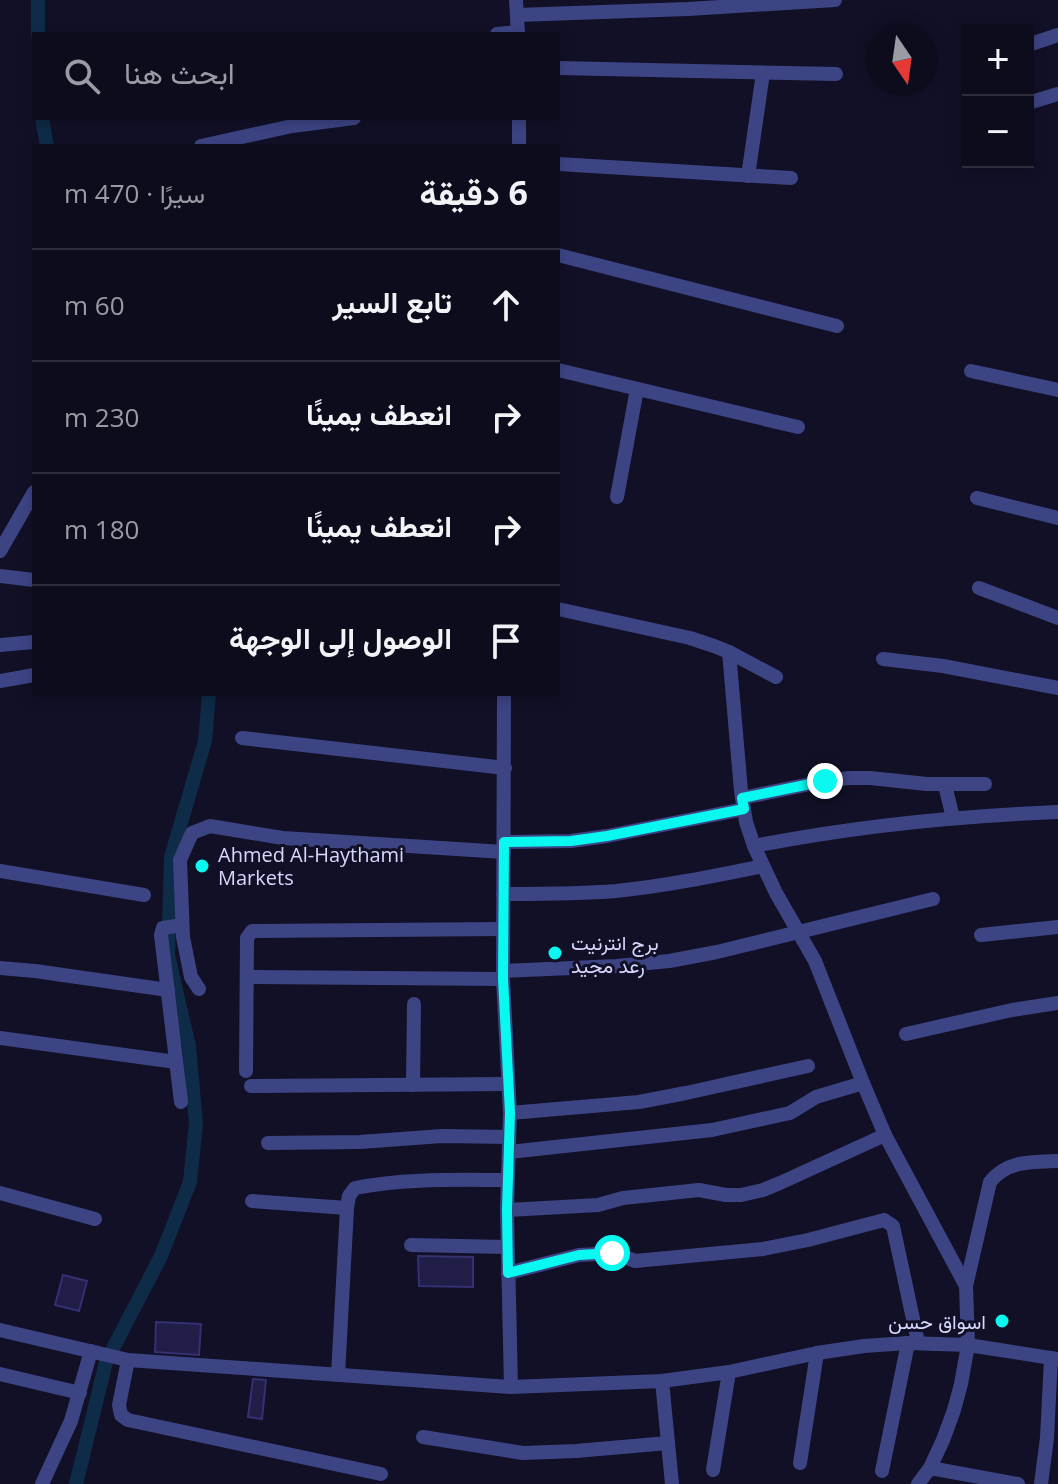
<!DOCTYPE html>
<html lang="ar">
<head>
<meta charset="utf-8">
<style>
	body { margin:0; font-family:"Open Sans",Vazirmatn,sans-serif; background:#161526; color:#f1f3f6; direction:rtl }
	.controls { position:absolute; right:24px; top:24px; display:grid; overflow:hidden; border-radius:0px; box-shadow:0 4px 12px #0003 }
	.controls button { width:72px; height:72px; display:grid; place-items:center; padding:0; border:0; border-bottom:2px solid #2d2c3b; background:#0d0c1d; color:#f1f3f6; font:40px sans-serif }
	.compass { position:absolute; left:866px; top:24px; width:72px; height:72px; border-radius:50%; background:#0d0c1d; box-shadow:0 4px 12px #0003; rotate:167deg }
	.stop { position:absolute; width:24px; height:24px; margin:-18px; border:6px solid #09f8ef; border-radius:50%; background:#fff }
	.stop.end { background:#09f8ef; border-color:#fff; box-shadow:0 2px 8px #0008 }
	.list { margin:0; padding:0; list-style:none }
	h2 { display:flex; justify-content:space-between; align-items:center; height:104px; margin:0; padding:0 32px; font-size:34px }
	h2 small { font-size:26px; font-weight:400; color:#9a9ba4 }
	.list li { display:grid; grid-template-columns:52px 1fr auto; gap:24px; align-items:center; box-sizing:border-box; height:112px; padding:0 32px; border-top:2px solid #2d2c3b }
	.list b { display:block; font-size:30px; white-space:nowrap }
	.list em { font-size:26px; font-style:normal; color:#9a9ba4 }
	.icon { flex:none; width:44px; height:44px; fill:none; stroke:currentColor; stroke-width:2; stroke-linecap:round; stroke-linejoin:round }
	.map { position:relative; flex:none; width:1058px; height:1484px; overflow:hidden; direction:ltr }
	.search { position:absolute; background:#0d0c1d; box-shadow:0 4px 12px #0003; left:32px; top:32px; width:528px; height:88px; display:flex; align-items:center; gap:20px; box-sizing:border-box; padding:0 28px; border-radius:0px; color:#9a9ba4; font-size:30px }
	.panel { position:absolute; background:#0d0c1d; box-shadow:0 4px 12px #0003; left:32px; top:144px; width:528px; height:552px; border-radius:0px; direction:rtl }
	.map>svg:first-child { display:block }
</style>
</head>
<body>
<div class="map">
<svg width="1058" height="1484" viewBox="0 0 1058 1484">
	<rect width="100%" height="100%" fill="#111027"/>
	<g fill="none" stroke-linecap="round" stroke-linejoin="round">
		<!-- canal -->
		<g stroke="#0e2b48" stroke-width="14">
			<polyline points="38,0 38,34"/>
			<polyline points="42,118 47,146"/>
			<polyline points="76,1484 106,1362 161,1256 190,1182 196,1123 189,1046 168,955 171,857 205,741 209,694"/>
		</g>
	</g>
	<!-- building -->
	<g fill="#201d47" stroke="#343072" stroke-width="2">
		<polygon points="418,1256 473,1257 473,1287 419,1286"/>
		<polygon points="63,1275 87,1281 79,1311 55,1305"/>
		<polygon points="156,1322 201,1324 199,1355 155,1352"/>
		<polygon points="253,1379 266,1380 262,1419 248,1417"/>
	</g>
	<g fill="none" stroke-linecap="round" stroke-linejoin="round">
		<!-- minor -->
		<g stroke="#3d4484" stroke-width="14">
			<polyline points="516,0 518,34"/>
			<polyline points="517,15 688,9 835,0"/>
			<polyline points="497,34 518,32"/>
			<polyline points="1028,45 1058,35"/>
			<polyline points="558,68 836,74"/>
			<polyline points="1028,103 1058,94"/>
			<polyline points="519,118 519,146"/>
			<polyline points="201,146 292,126 354,118"/>
			<polyline points="558,164 791,178"/>
			<polyline points="748,176 763,73"/>
			<polyline points="558,255 837,326"/>
			<polyline points="558,370 798,427"/>
			<polyline points="971,371 1058,390"/>
			<polyline points="617,497 637,389"/>
			<polyline points="977,498 1058,518"/>
			<polyline points="0,551 34,492"/>
			<polyline points="0,576 34,580"/>
			<polyline points="979,588 1058,618"/>
			<polyline points="558,609 690,638 714,646 729,652 776,677"/>
			<polyline points="0,645 34,642"/>
			<polyline points="729,652 741,791 746,822 754,846 776,893 815,961 863,1083 885,1135 966,1286 968,1345 961,1384 954,1410 943,1440 930,1468 918,1484"/>
			<polyline points="883,659 943,666 1058,688"/>
			<polyline points="0,681 34,675"/>
			<polyline points="504,694 503,979 510,1113 507,1210 511,1387"/>
			<polyline points="242,738 505,768"/>
			<polyline points="945,785 953,818"/>
			<polyline points="742,798 825,781 849,778 870,778 927,784 985,784"/>
			<polyline points="504,842 571,841 607,836 744,809"/>
			<path d="M754 846C855 826 956 816 1058 812"/>
			<polyline points="0,871 144,895"/>
			<path d="M503 894C541 894 578 894 616 891 665 886 714 876 763 866"/>
			<polyline points="981,935 1058,927"/>
			<polyline points="0,968 35,971 168,990"/>
			<polyline points="503,971 617,966 669,961 717,952 933,899"/>
			<polyline points="247,977 503,979"/>
			<polyline points="199,989 191,977 183,937 180,860 192,833 210,826 283,838 504,852"/>
			<polyline points="906,1034 1012,1010 1058,1003"/>
			<polyline points="0,1038 176,1062"/>
			<polyline points="246,1071 247,938 252,931 503,929"/>
			<polyline points="413,1085 414,1004"/>
			<polyline points="251,1086 508,1084"/>
			<polyline points="181,1102 161,935 163,928 182,925"/>
			<polyline points="510,1113 639,1102 686,1093 808,1066"/>
			<polyline points="268,1143 360,1142 442,1136 509,1137"/>
			<polyline points="509,1152 712,1130 790,1113 816,1097 863,1083"/>
			<polyline points="0,1193 95,1219"/>
			<polyline points="252,1201 347,1208"/>
			<polyline points="507,1210 598,1205 623,1198 699,1190 726,1195 741,1195 763,1190 780,1183 885,1135"/>
			<polyline points="411,1245 507,1247"/>
			<polyline points="508,1273 579,1255 616,1253 635,1261 763,1249 808,1240 884,1220 893,1226 918,1342"/>
			<path d="M966 1286 990 1182C1007 1160 1033 1162 1058 1161"/>
			<polyline points="0,1330 128,1360 511,1387 662,1381 729,1372 817,1353 864,1346 908,1343 968,1345 1058,1359"/>
			<polyline points="128,1360 119,1405 121,1415 128,1420 381,1474"/>
			<polyline points="0,1374 80,1393"/>
			<path d="M338 1375 347 1208 349 1196 355 1188C405 1178 457 1180 508 1180"/>
			<polyline points="662,1381 672,1484"/>
			<polyline points="423,1437 523,1453 576,1451 668,1443"/>
			<polyline points="800,1463 817,1353"/>
			<polyline points="930,1468 1018,1484"/>
			<polyline points="713,1470 729,1372"/>
			<polyline points="882,1471 908,1343"/>
			<polyline points="42,1484 71,1421 91,1351"/>
			<polyline points="1041,1484 1047,1438 1051,1358"/>
		</g>
	</g>
	<g fill="none" stroke-linecap="round" stroke-linejoin="round">
		<!-- route -->
		<polyline stroke="#09f8ef" stroke-width="10" points="612,1253 579,1255 508,1273 507,1210 510,1113 503,979 504,842 571,841 607,836 744,809 742,798 825,781"/>
	</g>
	<!-- markers -->
	<g fill="#09f8ef" stroke="#111027" stroke-width="3">
		<circle cx="202" cy="866" r="8"/>
		<circle cx="555" cy="953" r="8"/>
		<circle cx="1002" cy="1321" r="8"/>
	</g>
	<g text-anchor="middle" dominant-baseline="central" stroke-width="6" stroke-linejoin="round" paint-order="stroke">
		<!-- poi labels -->
		<g font-size="20" fill="#d7d8fe" stroke="#111027" text-anchor="start">
			<text x="218" y="854">Ahmed Al-Haythami<tspan x="218" dy="23">Markets</tspan></text>
			<text x="571" y="942">برج انترنيت<tspan x="571" dy="23">رعد مجيد</tspan></text>
			<text x="986" y="1321" text-anchor="end">اسواق حسن</text>
		</g>
	</g>
</svg>
<div class="controls">
<button>+</button>
<button>−</button>
</div>
<svg class="compass" viewBox="-18 -18 36 36"><path d="M0-13l5 13h-10z" fill="#e53935"/><path d="M0 13l5-13h-10z" fill="#9a9ba4"/></svg>
<div class="stop" style="left:612px;top:1253px"></div>
<div class="stop end" style="left:825px;top:781px"></div>
<div class="search"><svg class="icon" aria-label="search" viewBox="0 0 24 24"><circle cx="10" cy="10" r="6"/><path d="M15 15l6 6"/></svg>ابحث هنا</div>
<section class="panel">
<h2>6 دقيقة<small>سيرًا · 470 m</small></h2>
<ul class="list">
<li><svg class="icon" aria-label="ahead" viewBox="0 0 24 24"><path d="M12 20V5M6 11l6-6 6 6"/></svg><div><b>تابع السير</b></div><em>60 m</em></li>
<li><svg class="icon" aria-label="right" viewBox="0 0 24 24"><path d="M7 20v-9h11M14 6l5 5-5 5"/></svg><div><b>انعطف يمينًا</b></div><em>230 m</em></li>
<li><svg class="icon" aria-label="right" viewBox="0 0 24 24"><path d="M7 20v-9h11M14 6l5 5-5 5"/></svg><div><b>انعطف يمينًا</b></div><em>180 m</em></li>
<li><svg class="icon" aria-label="arrive" viewBox="0 0 24 24"><path d="M6 21V4h12l-3 4 3 4H6"/></svg><div><b>الوصول إلى الوجهة</b></div></li>
</ul>
</section>
</div>
</body>
</html>
